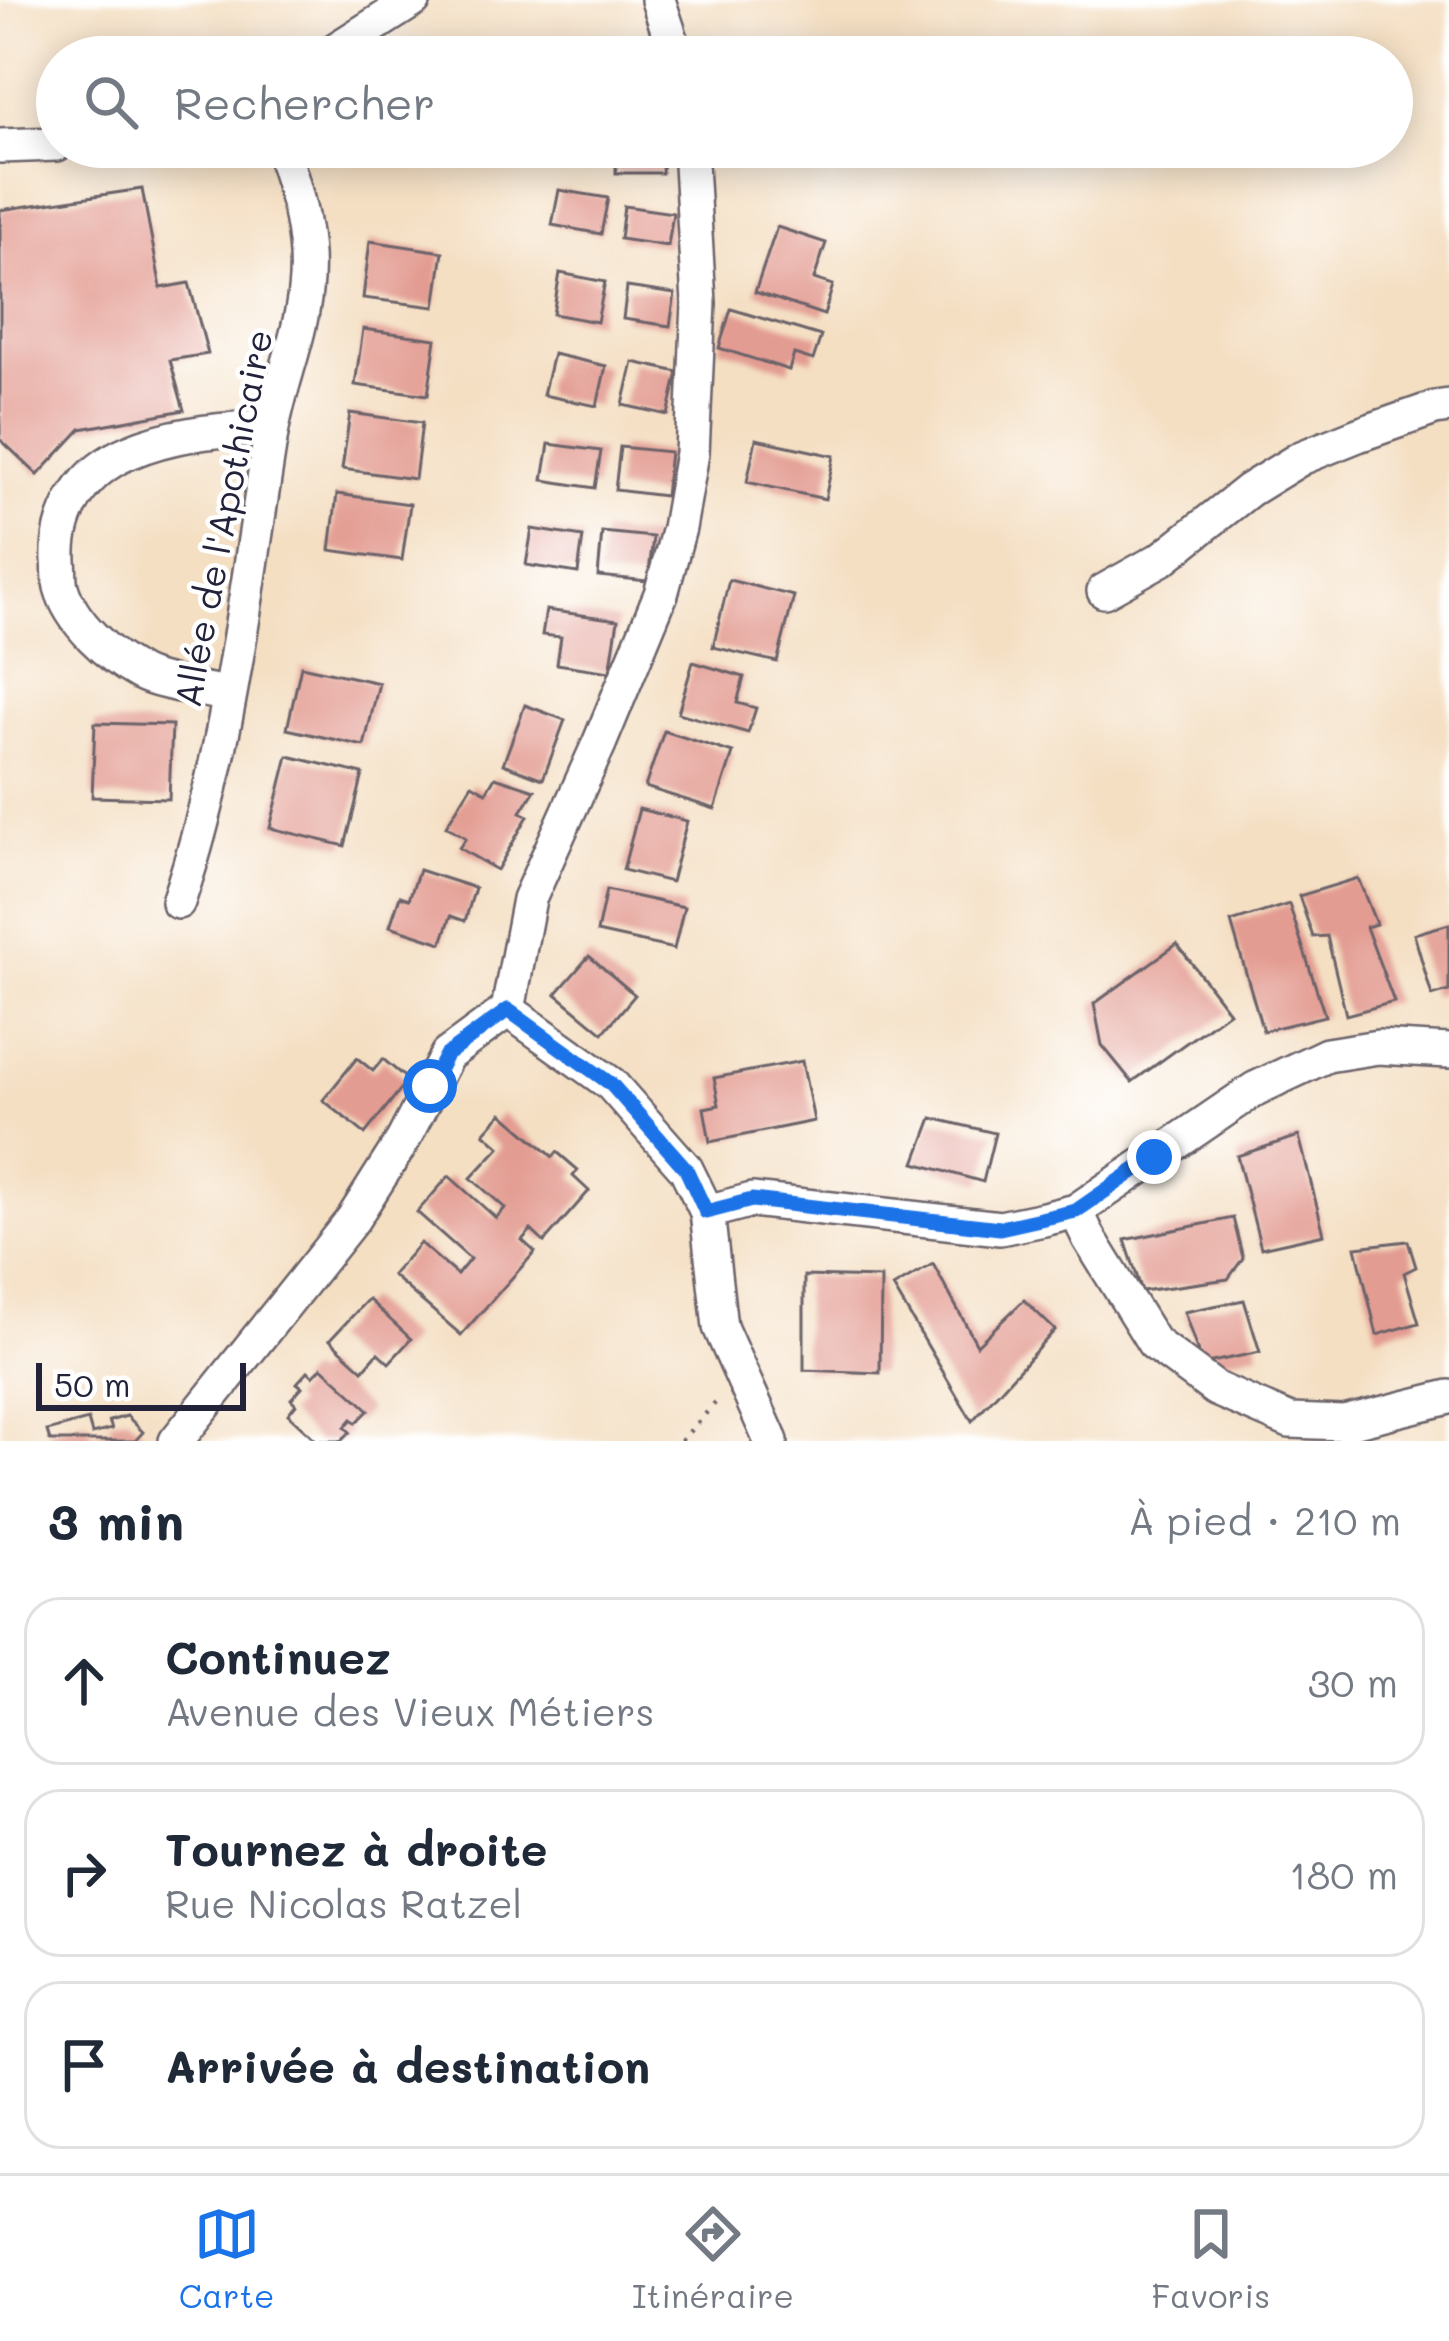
<!DOCTYPE html>
<html lang="fr">
<head>
<meta charset="utf-8">
<style>
	body { margin:0; font-family:Mali,sans-serif; background:#f2f2f3; color:#1f2937 }
	.scale { position:absolute; left:36px; bottom:30px; width:210px; box-sizing:border-box; padding-left:12px; border:6px solid #22223b; border-top:0; font-size:33px; line-height:42px; white-space:nowrap; color:#22223b; -webkit-text-stroke:9px #fff; paint-order:stroke }
	.stop { position:absolute; width:36px; height:36px; margin:-27px; border:9px solid #1a73e8; border-radius:50%; background:#fff }
	.stop.end { background:#1a73e8; border-color:#fff; box-shadow:0 3px 12px #0008 }
	.list { margin:0; padding:0; list-style:none }
	h2 { display:flex; justify-content:space-between; align-items:center; height:156px; margin:0; padding:0 48px; font-size:51px }
	h2 small { font-size:39px; font-weight:400; color:#747a83 }
	.list li { display:grid; grid-template-columns:78px 1fr auto; gap:36px; align-items:center; box-sizing:border-box; height:168px; margin:0 24px 24px; padding:0 24px; border:3px solid #e0e1e3; border-radius:36px }
	.list b { display:block; font-size:45px; white-space:nowrap }
	.list p { margin:0; font-size:39px; white-space:nowrap; color:#747a83 }
	.list em { font-size:39px; font-style:normal; color:#747a83 }
	.icon { flex:none; width:66px; height:66px; fill:none; stroke:currentColor; stroke-width:2; stroke-linecap:round; stroke-linejoin:round }
	.map { position:relative; flex:none; width:1449px; height:1441px; overflow:hidden }
	.search { position:absolute; background:#fff; box-shadow:0 6px 30px #0003; left:36px; right:36px; top:36px; height:132px; display:flex; align-items:center; gap:30px; box-sizing:border-box; padding:0 42px; border-radius:66px; color:#747a83; font-size:45px }
	.sheet { height:732px; background:#fff }
	nav { display:flex; justify-content:space-around; align-items:center; box-sizing:border-box; height:168px; border-top:3px solid #e0e1e3; background:#fff; font-size:33px; color:#747a83 }
	nav a { display:grid; justify-items:center; gap:6px }
	nav .on { color:#1a73e8 }
	.map>svg:first-child { display:block }
</style>
</head>
<body>
<div class="map">
<svg width="1449" height="1441" viewBox="0 0 1449 1441">
	<rect width="100%" height="100%" fill="#fff"/>
	<filter id="ink" filterUnits="userSpaceOnUse"><feTurbulence type="fractalNoise" baseFrequency=".00833" numOctaves="2"/><feDisplacementMap in="SourceGraphic" scale="24" xChannelSelector="R" yChannelSelector="G"/><feConvolveMatrix kernelMatrix="1 2 1 2 8 2 1 2 1" color-interpolation-filters="sRGB"/></filter>
	<filter id="wash" filterUnits="userSpaceOnUse"><feTurbulence type="fractalNoise" baseFrequency=".004" numOctaves="4" result="noise"/><feDisplacementMap in="SourceGraphic" scale="48" xChannelSelector="R" yChannelSelector="G"/><feGaussianBlur stdDeviation="2.7" result="paint"/><feColorMatrix in="noise" values="0 0 0 0 0 0 0 0 0 0 0 0 0 0 0 0 0 1.4 0 .05"/><feComposite in="paint" operator="in"/></filter>
	<g filter="url(#wash)">
		<rect width="100%" height="100%" fill="#f4dfc3"/>
		<g id="blocks">
			<!-- building -->
			<g fill="#e39c92">
				<polygon points="616,147 663,147 662,173 616,173"/>
				<polygon points="142,189 161,288 189,283 208,354 170,360 184,410 81,429 38,475 0,439 0,210"/>
				<polygon points="559,190 608,198 601,234 552,225"/>
				<polygon points="624,206 673,213 668,246 620,239"/>
				<polygon points="777,227 826,243 814,279 833,285 824,315 755,292"/>
				<polygon points="370,241 443,252 435,307 363,298"/>
				<polygon points="560,273 605,282 597,322 553,314"/>
				<polygon points="627,287 675,294 670,326 623,319"/>
				<polygon points="731,309 821,336 813,360 794,354 789,370 719,348"/>
				<polygon points="363,329 436,339 428,395 355,385"/>
				<polygon points="553,354 606,366 597,406 543,395"/>
				<polygon points="633,362 678,372 668,415 623,405"/>
				<polygon points="350,413 422,423 415,479 342,469"/>
				<polygon points="756,439 834,456 825,499 747,482"/>
				<polygon points="549,444 601,451 595,488 543,480"/>
				<polygon points="620,447 670,452 665,496 615,490"/>
				<polygon points="337,494 410,504 402,560 330,550"/>
				<polygon points="532,529 583,537 578,573 526,565"/>
				<polygon points="602,532 653,537 648,581 598,576"/>
				<polygon points="729,580 794,596 777,662 713,647"/>
				<polygon points="546,610 618,620 610,672 557,664 561,637 542,635"/>
				<polygon points="693,662 744,677 737,703 756,708 748,733 678,713"/>
				<polygon points="301,666 379,683 364,746 287,729"/>
				<polygon points="525,705 565,720 543,779 503,764"/>
				<polygon points="95,723 172,725 169,799 92,797"/>
				<polygon points="664,731 733,753 715,809 645,787"/>
				<polygon points="288,756 363,774 345,846 270,828"/>
				<polygon points="495,777 535,790 521,812 528,816 497,870 459,848 466,838 446,826 472,784 486,792"/>
				<polygon points="639,809 687,821 671,882 623,870"/>
				<polygon points="419,870 475,888 465,921 451,916 442,943 390,926 400,896 409,899"/>
				<polygon points="1358,878 1376,924 1366,927 1394,1002 1346,1015 1327,936 1313,937 1299,896"/>
				<polygon points="606,890 684,907 674,949 597,932"/>
				<polygon points="1289,904 1325,1016 1263,1031 1231,922"/>
				<polygon points="1449,924 1449,991 1432,996 1414,934"/>
				<polygon points="1177,944 1229,1012 1132,1082 1102,1045 1094,1004"/>
				<polygon points="589,956 635,995 603,1033 556,994"/>
				<polygon points="357,1058 373,1071 383,1059 408,1080 365,1134 323,1100"/>
				<polygon points="802,1061 814,1121 710,1142 704,1108 719,1105 714,1078"/>
				<polygon points="502,1113 553,1157 557,1152 578,1170 573,1176 589,1191 544,1242 531,1230 522,1240 535,1252 461,1335 392,1275 420,1243 457,1275 470,1259 417,1212 449,1176 496,1218 505,1208 471,1178 500,1147 484,1133"/>
				<polygon points="932,1118 995,1133 983,1182 915,1163"/>
				<polygon points="1299,1136 1324,1234 1261,1248 1237,1156"/>
				<polygon points="1233,1218 1243,1258 1228,1279 1142,1291 1125,1240"/>
				<polygon points="1408,1241 1416,1267 1404,1273 1419,1323 1377,1335 1356,1247"/>
				<polygon points="933,1264 977,1345 1024,1300 1055,1330 972,1421 893,1287"/>
				<polygon points="804,1276 881,1278 880,1373 804,1370"/>
				<polygon points="368,1299 411,1339 389,1363 378,1353 363,1370 330,1340"/>
				<polygon points="1244,1300 1260,1352 1202,1364 1184,1312"/>
				<polygon points="322,1367 369,1410 356,1423 352,1419 345,1427 350,1432 341,1441 317,1441 288,1414 296,1404 291,1399 302,1387 297,1383 308,1371 313,1376"/>
				<polygon points="127,1416 143,1432 135,1441 50,1441 47,1431 88,1420 92,1434 112,1429 109,1421"/>
			</g>
		</g>
	</g>
	<g filter="url(#ink)">
		<use href="#blocks" fill-opacity="0" stroke="#6c646b" stroke-width="3"/>
		<g fill="none" stroke-linecap="round" stroke-linejoin="round">
			<!-- minor casing -->
			<g stroke="#6c646b" stroke-width="38">
				<g id="minor">
					<polyline points="658,0 677,57"/>
					<polyline points="324,57 414,0"/>
					<polyline points="0,146 57,144"/>
					<polyline points="1104,591 1163,558 1249,490 1301,458 1358,435 1435,408 1449,406"/>
					<path d="M229 695C206 689 160 684 140 673 109 656 71 623 61 587 59 579 60 568 59 560 57 512 84 471 129 452 174 432 224 430 272 426"/>
					<path d="M178 902C229 752 246 590 271 434 279 386 300 339 305 291 311 241 297 193 281 147"/>
					<polyline points="508,1010 611,1084 686,1169 707,1212 752,1200 1000,1228 1044,1219 1076,1211 1255,1089 1327,1055 1378,1047 1449,1051"/>
					<polyline points="1076,1211 1089,1238 1154,1343 1216,1389 1290,1421 1344,1423 1449,1397"/>
					<polyline points="707,1212 720,1327 771,1441"/>
					<polyline points="176,1441 353,1219 403,1140 447,1055 508,1010 529,899 599,744 661,594 679,528 692,453 699,303 690,147"/>
				</g>
			</g>
			<!-- path -->
			<polyline stroke="#6c646b" stroke-width="4.5" stroke-dasharray="3 9" stroke-linecap="butt" points="681,1441 717,1401"/>
			<!-- minor -->
			<use href="#minor" stroke="#fff" stroke-width="33"/>
		</g>
	</g>
	<g fill="none" stroke-linecap="round" stroke-linejoin="round" filter="url(#ink)">
		<!-- route -->
		<polyline stroke="#1a73e8" stroke-width="15" points="430,1086 446,1055 508,1010 611,1084 686,1169 706,1212 752,1200 1000,1228 1076,1211 1154,1157"/>
	</g>
	<g text-anchor="middle" dominant-baseline="central" stroke-width="9" stroke-linejoin="round" paint-order="stroke">
		<!-- street labels -->
		<g font-size="36" fill="#22223b" stroke="#fff">
			<text transform="translate(222 518) rotate(-79)">Allée de l'Apothicaire</text>
		</g>
	</g>
</svg>
<div class="scale">50 m</div>
<div class="stop" style="left:430px;top:1086px"></div>
<div class="stop end" style="left:1154px;top:1157px"></div>
<div class="search"><svg class="icon" aria-label="search" viewBox="0 0 24 24"><circle cx="10" cy="10" r="6"/><path d="M15 15l6 6"/></svg>Rechercher</div>
</div>
<section class="sheet">
<h2>3 min<small>À pied · 210 m</small></h2>
<ul class="list">
<li><svg class="icon" aria-label="ahead" viewBox="0 0 24 24"><path d="M12 20V5M6 11l6-6 6 6"/></svg><div><b>Continuez</b><p>Avenue des Vieux Métiers</p></div><em>30 m</em></li>
<li><svg class="icon" aria-label="right" viewBox="0 0 24 24"><path d="M7 20v-9h11M14 6l5 5-5 5"/></svg><div><b>Tournez à droite</b><p>Rue Nicolas Ratzel</p></div><em>180 m</em></li>
<li><svg class="icon" aria-label="arrive" viewBox="0 0 24 24"><path d="M6 21V4h12l-3 4 3 4H6"/></svg><div><b>Arrivée à destination</b></div></li>
</ul>
</section>
<nav>
<a class="on"><svg class="icon" aria-label="map" viewBox="0 0 24 24"><path d="M3 6l6-2 6 2 6-2v14l-6 2-6-2-6 2zM9 4v14M15 6v14"/></svg>Carte</a>
<a><svg class="icon" aria-label="directions" viewBox="0 0 24 24"><path d="M12 3l9 9-9 9-9-9zM9 14v-3h6M13 9l2 2-2 2"/></svg>Itinéraire</a>
<a><svg class="icon" aria-label="saved" viewBox="0 0 24 24"><path d="M7 4h10v16l-5-4-5 4z"/></svg>Favoris</a>
</nav>
</body>
</html>
